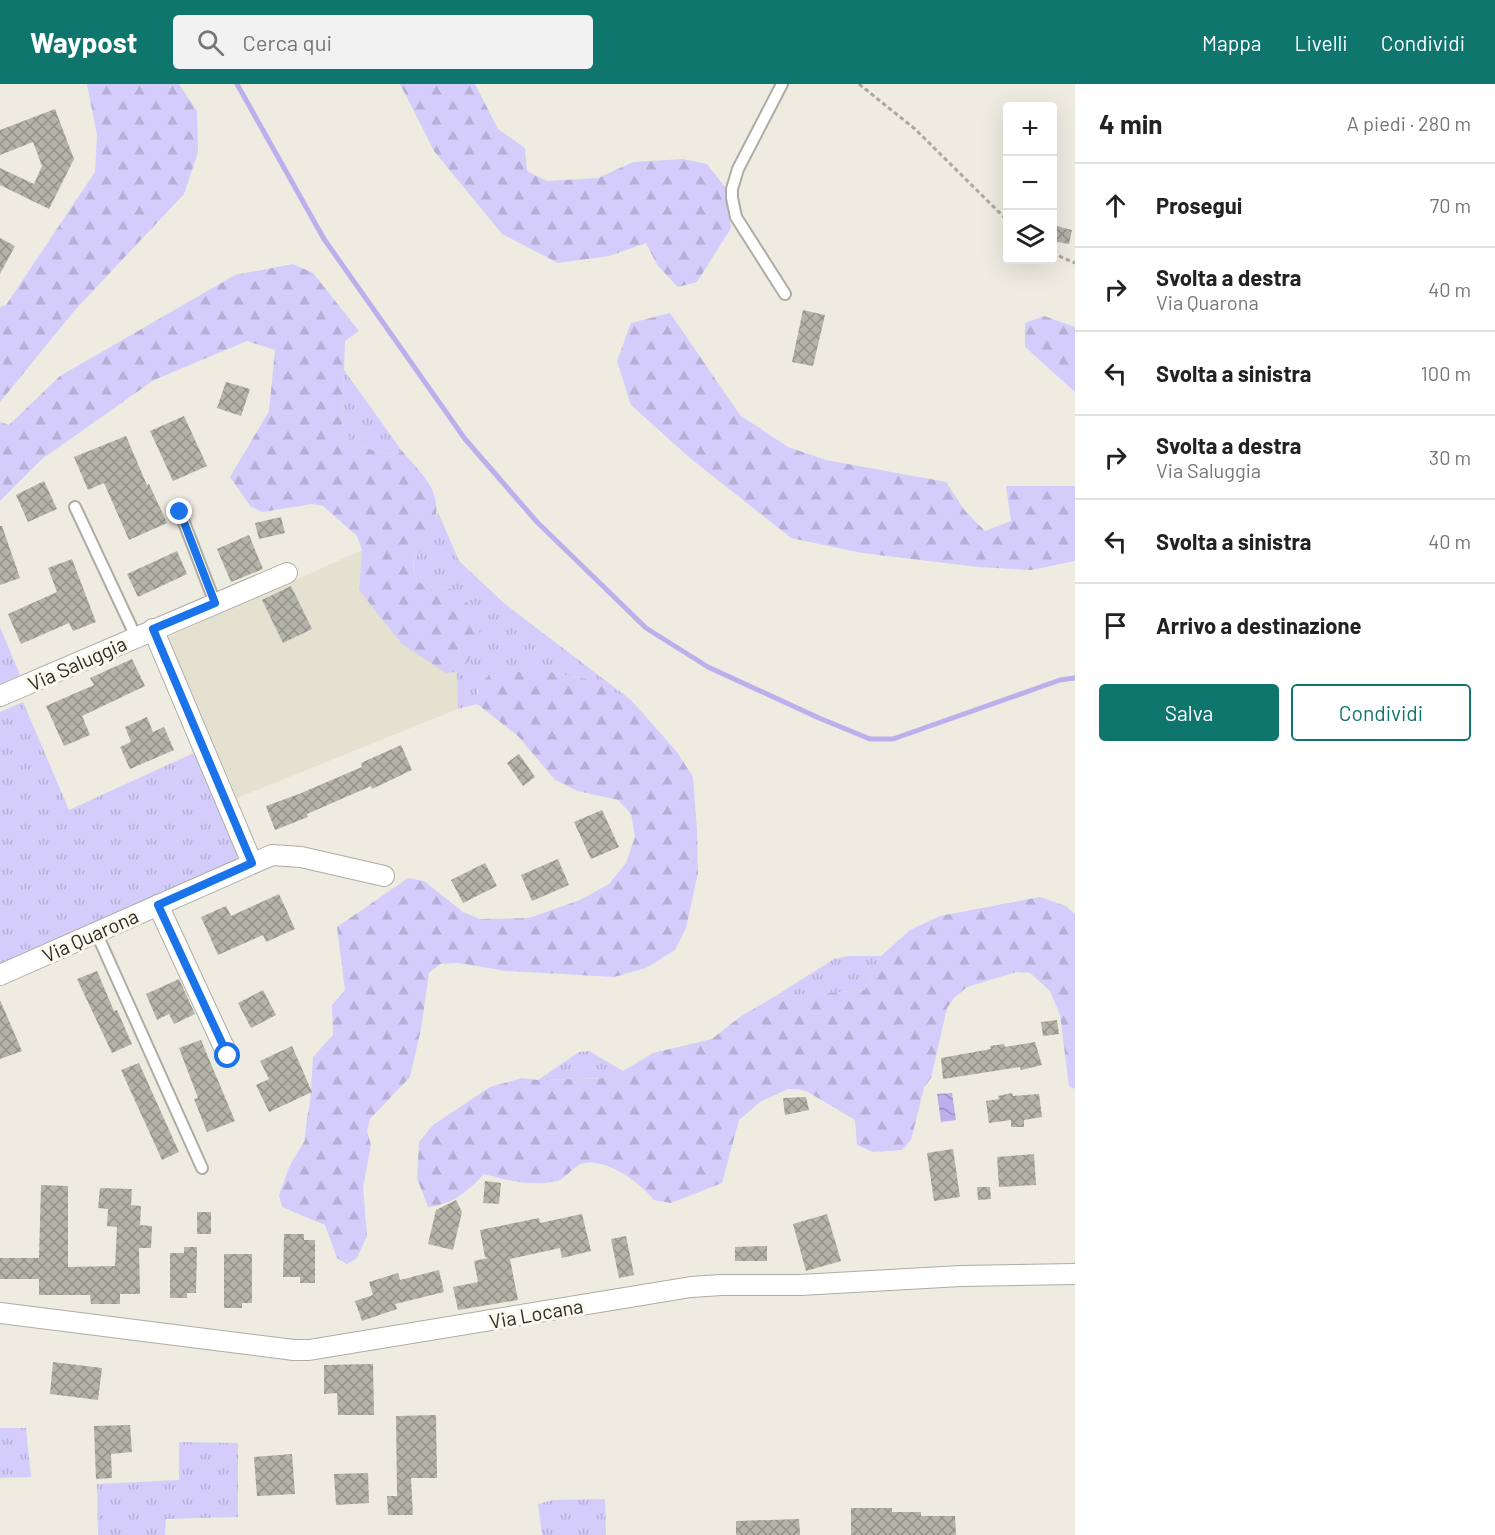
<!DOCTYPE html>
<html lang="it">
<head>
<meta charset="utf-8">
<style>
	body { margin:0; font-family:Barlow,sans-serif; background:#f2f2f2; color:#222 }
	.controls { position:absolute; right:18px; top:18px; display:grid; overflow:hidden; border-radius:6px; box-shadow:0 6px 24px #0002 }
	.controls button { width:54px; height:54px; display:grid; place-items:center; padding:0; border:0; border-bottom:2px solid #e0e0e0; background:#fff; color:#222; font:30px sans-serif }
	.stop { position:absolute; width:18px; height:18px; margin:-14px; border:4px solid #1a73e8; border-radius:50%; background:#fff }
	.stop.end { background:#1a73e8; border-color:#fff; box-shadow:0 2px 6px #0008 }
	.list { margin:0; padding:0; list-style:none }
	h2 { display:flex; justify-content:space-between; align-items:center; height:78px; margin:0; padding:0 24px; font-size:26px }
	h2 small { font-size:20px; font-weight:400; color:#767676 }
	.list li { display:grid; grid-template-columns:39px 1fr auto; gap:18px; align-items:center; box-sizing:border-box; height:84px; padding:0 24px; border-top:2px solid #e0e0e0 }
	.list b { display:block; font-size:22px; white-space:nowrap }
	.list p { margin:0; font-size:20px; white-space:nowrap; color:#767676 }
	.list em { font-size:20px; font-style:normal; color:#767676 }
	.actions { display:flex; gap:12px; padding:18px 24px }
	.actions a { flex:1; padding:14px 0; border:2px solid #0f766e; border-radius:6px; text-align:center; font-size:21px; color:#0f766e }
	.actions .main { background:#0f766e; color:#fff }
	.icon { flex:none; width:33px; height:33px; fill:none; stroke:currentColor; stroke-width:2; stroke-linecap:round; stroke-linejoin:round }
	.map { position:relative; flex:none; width:1075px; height:1451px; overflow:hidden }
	header { display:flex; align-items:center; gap:36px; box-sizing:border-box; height:84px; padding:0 30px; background:#0f766e; color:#fff }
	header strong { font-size:28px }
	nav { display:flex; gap:33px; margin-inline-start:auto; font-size:21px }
	.search { width:420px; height:54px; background:#f2f2f2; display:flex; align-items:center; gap:15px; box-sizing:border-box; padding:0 21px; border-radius:6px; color:#767676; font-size:22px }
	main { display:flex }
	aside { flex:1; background:#fff }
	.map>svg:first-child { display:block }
</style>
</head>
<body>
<header>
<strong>Waypost</strong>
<div class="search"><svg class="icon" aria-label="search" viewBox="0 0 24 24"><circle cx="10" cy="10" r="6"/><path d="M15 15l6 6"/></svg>Cerca qui</div>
<nav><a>Mappa</a><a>Livelli</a><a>Condividi</a></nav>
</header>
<main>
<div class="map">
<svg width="1075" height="1451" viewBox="0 0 1075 1451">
	<defs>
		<pattern id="grass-tufts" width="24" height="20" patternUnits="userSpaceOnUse" patternTransform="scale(1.5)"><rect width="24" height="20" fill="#d4ccfa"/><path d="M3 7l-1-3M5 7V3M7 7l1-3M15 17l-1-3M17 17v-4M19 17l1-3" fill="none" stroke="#b6afd6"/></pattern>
		<pattern id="forest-firs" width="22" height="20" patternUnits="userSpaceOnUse" patternTransform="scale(1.5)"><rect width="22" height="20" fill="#d4ccfa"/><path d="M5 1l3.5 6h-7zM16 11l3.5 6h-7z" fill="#b6afd6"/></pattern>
		<pattern id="water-waves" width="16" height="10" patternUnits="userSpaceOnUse" patternTransform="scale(1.5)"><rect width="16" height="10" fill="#bbb0ec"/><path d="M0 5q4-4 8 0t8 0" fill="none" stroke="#988fbf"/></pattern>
		<pattern id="building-cross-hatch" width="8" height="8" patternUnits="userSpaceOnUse" patternTransform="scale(1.5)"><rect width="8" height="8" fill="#b4b3a9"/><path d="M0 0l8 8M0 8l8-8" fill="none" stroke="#939289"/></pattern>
	</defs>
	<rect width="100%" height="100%" fill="#eeece1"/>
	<!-- built -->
	<polygon fill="#e4e1d0" points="362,466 359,506 446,589 457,588 458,625 237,714 168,553"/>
	<!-- grass -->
	<g fill="url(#grass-tufts)">
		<polygon points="344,286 402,367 385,370 354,360 342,342"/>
		<path d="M438 428 459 477 505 520 631 616 586 595 551 588 477 605V620L458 625 457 588 468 578 452 505 427 502 417 497C408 474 417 474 429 456 434 448 435 437 438 428Z"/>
		<polygon points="0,543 20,591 0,600"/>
		<polygon points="23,618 69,726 198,667 240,764 234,780 0,883 0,628"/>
		<polygon points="849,872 881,872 865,906 774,913 834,875"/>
		<polygon points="589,967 623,987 606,994 538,996 579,968"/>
		<polygon points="0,1344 26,1344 31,1393 0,1394"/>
		<polygon points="179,1358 238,1359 238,1433 166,1435 165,1451 98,1451 97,1400 179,1396"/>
		<polygon points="605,1415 606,1451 542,1451 538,1420 553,1416"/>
	</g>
	<!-- forest -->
	<g fill="url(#forest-firs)">
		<polygon points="87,0 179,0 197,27 198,68 184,110 75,226 0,318 0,223 6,221 95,88 97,51"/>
		<polygon points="400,0 475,0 498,45 525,64 527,87 547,97 598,94 633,78 683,75 707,80 725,103 731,144 697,198 678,203 658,182 646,159 609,172 558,179 502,150 434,67"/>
		<path d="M293 180 313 189 359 247 345 257 342 341 354 360 385 370 402 367C411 378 422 388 429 400 439 415 438 437 431 453 421 473 406 471 417 497L427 502 452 505 478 529 480 555 468 578 457 588 446 589 402 560 359 506 362 466 357 452 323 422 312 420 262 428 251 423 230 393 269 327 275 266 247 257 154 296 42 375 0 417V338L9 341 60 292 235 191Z"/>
		<polygon points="670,229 740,331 788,363 826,376 946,398 965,427 985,447 1011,437 1006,402 1075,402 1075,477 1031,486 978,483 862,469 791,454 690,374 631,321 617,277 631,239"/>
		<polygon points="1044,232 1075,243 1075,308 1025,263 1025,239"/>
		<path d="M497 588H551L586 595 631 616 677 668 693 693 697 746 698 789 686 844 675 866 646 884 614 893 507 887 458 879 440 880 429 889 421 945 410 993 370 1035 367 1047 371 1061 363 1103 367 1152 357 1174 347 1180 337 1174 325 1141 282 1123 279 1111 290 1081 305 1056 307 1033 310 1020 313 973 333 951 332 921 345 906 337 843 408 794 424 797 463 828 480 835 529 834 580 816 609 800 626 779 635 753 631 730 618 716 578 707 555 696 518 652 477 620C477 601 480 596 497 588Z"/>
		<path d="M1040 813 1066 822 1075 830V1005L1069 1002 1060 931 1050 907 1030 889 1016 888 967 903 954 914 947 924 931 994 924 1004 911 1056 902 1066 873 1068 857 1061 855 1036 808 1008 798 1005H788L760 1018 739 1036 722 1099 671 1119 654 1116C641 1099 601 1070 579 1081 571 1085 565 1095 557 1097 533 1103 506 1096 484 1090 467 1108 453 1120 428 1123L417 1094 419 1058 433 1041 490 1003 522 994 538 996 606 994 623 987 653 969 712 955 741 932 774 913 865 906 881 872 910 846 940 832Z"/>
	</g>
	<!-- water -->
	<polygon fill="url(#water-waves)" points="952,1009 956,1036 941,1038 937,1010"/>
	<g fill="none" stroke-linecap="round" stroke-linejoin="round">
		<!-- stream -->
		<polyline stroke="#bbb0ec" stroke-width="5" points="237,0 324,155 465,355 537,438 646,544 708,583 819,634 870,655 893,655 1060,596 1075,594"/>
	</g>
	<!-- building -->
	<g fill="url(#building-cross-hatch)">
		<polygon points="55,25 74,75 49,125 0,101 0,84 34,100 42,82 33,58 0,71 0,46"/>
		<polygon points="1053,141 1072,146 1069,160 1053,157"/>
		<polygon points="0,154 15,162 0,190"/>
		<polygon points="803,226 825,231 813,282 792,278"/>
		<polygon points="226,298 250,305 241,332 217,324"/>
		<polygon points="184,332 207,382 173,397 150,347"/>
		<polygon points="126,352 147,401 149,400 167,439 129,456 104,399 88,406 74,373"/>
		<polygon points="44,397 57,425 28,438 16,411"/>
		<polygon points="281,433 285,449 259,455 255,439"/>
		<polygon points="0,442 2,442 20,494 0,501"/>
		<polygon points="249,451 263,485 231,498 217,465"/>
		<polygon points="177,467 187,490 138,513 127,490"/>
		<polygon points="72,475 96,538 73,547 69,539 21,560 8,530 57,508 48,484"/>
		<polygon points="291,502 312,545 283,559 262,516"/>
		<polygon points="132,575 145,602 82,632 90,651 64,662 46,622 94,601 90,594"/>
		<polygon points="147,633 153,648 164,643 174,666 130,685 120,663 131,658 125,643"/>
		<polygon points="401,661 412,686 372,705 371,702 307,730 308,733 275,746 266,722 299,710 362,683 361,679"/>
		<polygon points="519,670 535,693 523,702 507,679"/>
		<polygon points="602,726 619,763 591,775 574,738"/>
		<polygon points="558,775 569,801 532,817 521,791"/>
		<polygon points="485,779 497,802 463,819 451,796"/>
		<polygon points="279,810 295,845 266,858 263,851 218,871 201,833 226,822 231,832"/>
		<polygon points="97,887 114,927 117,926 132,960 112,969 77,895"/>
		<polygon points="179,895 195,930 174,940 169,930 157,936 146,910"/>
		<polygon points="263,906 276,931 251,944 238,919"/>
		<polygon points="0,916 22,967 0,975"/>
		<polygon points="1057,936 1059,950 1043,952 1041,938"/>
		<polygon points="201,956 235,1037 207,1048 194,1015 198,1014 179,964"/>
		<polygon points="1035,958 1042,981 1021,986 1020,983 943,995 941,974 991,965 990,962 1004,960 1005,963"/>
		<polygon points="292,962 312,1008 269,1028 256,1001 269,995 260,977"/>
		<polygon points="139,979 179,1068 162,1076 121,986"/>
		<polygon points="1012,1009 1013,1012 1039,1010 1042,1033 1024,1036 1024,1043 1011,1043 1011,1036 989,1039 986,1017 999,1015 998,1012"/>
		<polygon points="806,1013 809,1026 785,1031 783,1014"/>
		<polygon points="953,1065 960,1113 934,1117 927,1069"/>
		<polygon points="1034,1070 1036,1101 999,1103 997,1073"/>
		<polygon points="485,1097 501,1099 499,1120 483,1119"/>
		<polygon points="41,1101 68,1102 68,1183 115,1182 117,1143 107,1142 108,1125 98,1124 100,1104 132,1105 131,1121 141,1122 140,1141 152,1142 151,1164 139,1164 140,1210 120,1210 120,1220 91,1220 90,1211 39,1211 39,1195 0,1195 0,1174 39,1174"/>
		<polygon points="977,1103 990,1103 991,1115 978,1116"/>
		<polygon points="456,1116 462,1128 453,1166 428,1160 436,1126"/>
		<rect x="197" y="1128" width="14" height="22"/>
		<polygon points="582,1130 591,1167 562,1174 560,1164 510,1175 518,1216 458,1226 453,1203 478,1198 474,1177 488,1174 485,1173 480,1146 539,1134 540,1139"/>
		<polygon points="827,1130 841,1177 806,1187 793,1140"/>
		<polygon points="284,1150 304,1150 304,1156 315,1156 315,1199 300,1199 300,1193 283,1193"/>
		<polygon points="626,1152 634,1191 619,1194 611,1155"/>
		<polygon points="767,1162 767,1177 735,1177 735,1163"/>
		<polygon points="184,1163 197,1163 196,1209 187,1209 187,1214 170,1214 170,1169 184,1169"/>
		<polygon points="224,1170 252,1170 252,1219 242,1219 242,1224 224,1224"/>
		<polygon points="439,1186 444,1208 395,1220 397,1225 362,1237 355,1217 373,1211 369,1198 398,1189 400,1196"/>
		<polygon points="53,1278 102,1284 98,1316 50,1310"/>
		<polygon points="373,1280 374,1331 338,1331 337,1309 324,1310 324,1281"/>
		<polygon points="436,1331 437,1394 411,1394 413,1431 388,1431 387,1412 397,1412 396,1332"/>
		<polygon points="130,1341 132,1368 111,1370 112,1394 96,1395 94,1342"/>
		<polygon points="292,1370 295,1410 257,1412 254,1373"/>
		<polygon points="368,1389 369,1419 336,1421 334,1390"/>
		<polygon points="851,1424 892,1424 892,1428 921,1428 921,1432 955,1432 956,1451 851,1451"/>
		<polygon points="799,1435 800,1451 736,1451 736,1437"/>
	</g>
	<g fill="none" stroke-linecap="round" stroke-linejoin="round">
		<!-- service casing -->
		<g stroke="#aeaca3" stroke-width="14">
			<g id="service">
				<polyline points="782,0 738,85 732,105 732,114 736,133 785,210"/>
				<polyline points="75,423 136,553"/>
				<polyline points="180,428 215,519"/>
				<polyline points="96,848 202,1084"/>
			</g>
		</g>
		<!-- minor casing -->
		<g stroke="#aeaca3" stroke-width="22">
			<g id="minor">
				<polyline points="153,545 252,779"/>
				<polyline points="0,612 287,489"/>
				<polyline points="158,821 228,972"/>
				<polyline points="0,891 272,771 301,773 384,792"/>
				<polyline points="0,1229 294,1266 309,1266 691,1203 721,1201 800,1201 961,1192 1075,1190"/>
			</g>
		</g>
		<!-- path -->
		<g stroke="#aaa8a0" stroke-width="3" stroke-dasharray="4.5 3" stroke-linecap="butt">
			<polyline points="859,0 915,45 1008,137"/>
			<polyline points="1052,169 1075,179"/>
		</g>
		<!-- service -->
		<use href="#service" stroke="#fff" stroke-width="10"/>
		<!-- minor -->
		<use href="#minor" stroke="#fff" stroke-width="20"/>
	</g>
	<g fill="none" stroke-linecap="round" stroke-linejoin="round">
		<!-- route -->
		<polyline stroke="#1a73e8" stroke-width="8" points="180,428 215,519 153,545 252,779 158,821 228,972"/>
	</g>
	<g text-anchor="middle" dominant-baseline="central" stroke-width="6" stroke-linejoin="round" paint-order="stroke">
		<!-- street labels -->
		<g font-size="20" fill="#2b2a26" stroke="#fbf9ee">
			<text transform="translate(77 579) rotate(-24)">Via Saluggia</text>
			<text transform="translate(90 851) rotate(-24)">Via Quarona</text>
			<text transform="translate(536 1229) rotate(-10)">Via Locana</text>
		</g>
	</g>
</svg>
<div class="controls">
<button>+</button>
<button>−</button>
<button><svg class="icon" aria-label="layers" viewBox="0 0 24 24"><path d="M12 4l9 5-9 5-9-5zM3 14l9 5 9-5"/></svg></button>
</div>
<div class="stop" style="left:228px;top:972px"></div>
<div class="stop end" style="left:180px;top:428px"></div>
</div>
<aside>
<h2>4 min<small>A piedi · 280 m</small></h2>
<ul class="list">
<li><svg class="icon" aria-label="ahead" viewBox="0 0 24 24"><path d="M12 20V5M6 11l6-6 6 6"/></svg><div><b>Prosegui</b></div><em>70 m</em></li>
<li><svg class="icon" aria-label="right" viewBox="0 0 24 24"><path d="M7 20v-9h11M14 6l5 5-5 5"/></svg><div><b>Svolta a destra</b><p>Via Quarona</p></div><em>40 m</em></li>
<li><svg class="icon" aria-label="left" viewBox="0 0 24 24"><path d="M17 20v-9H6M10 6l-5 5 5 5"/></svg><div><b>Svolta a sinistra</b></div><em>100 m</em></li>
<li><svg class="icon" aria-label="right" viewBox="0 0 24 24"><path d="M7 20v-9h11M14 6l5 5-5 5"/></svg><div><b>Svolta a destra</b><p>Via Saluggia</p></div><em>30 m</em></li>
<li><svg class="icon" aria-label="left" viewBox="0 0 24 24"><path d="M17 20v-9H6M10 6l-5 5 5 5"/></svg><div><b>Svolta a sinistra</b></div><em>40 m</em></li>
<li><svg class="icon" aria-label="arrive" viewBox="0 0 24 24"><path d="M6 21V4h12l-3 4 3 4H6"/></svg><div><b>Arrivo a destinazione</b></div></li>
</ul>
<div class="actions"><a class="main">Salva</a><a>Condividi</a></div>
</aside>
</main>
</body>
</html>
